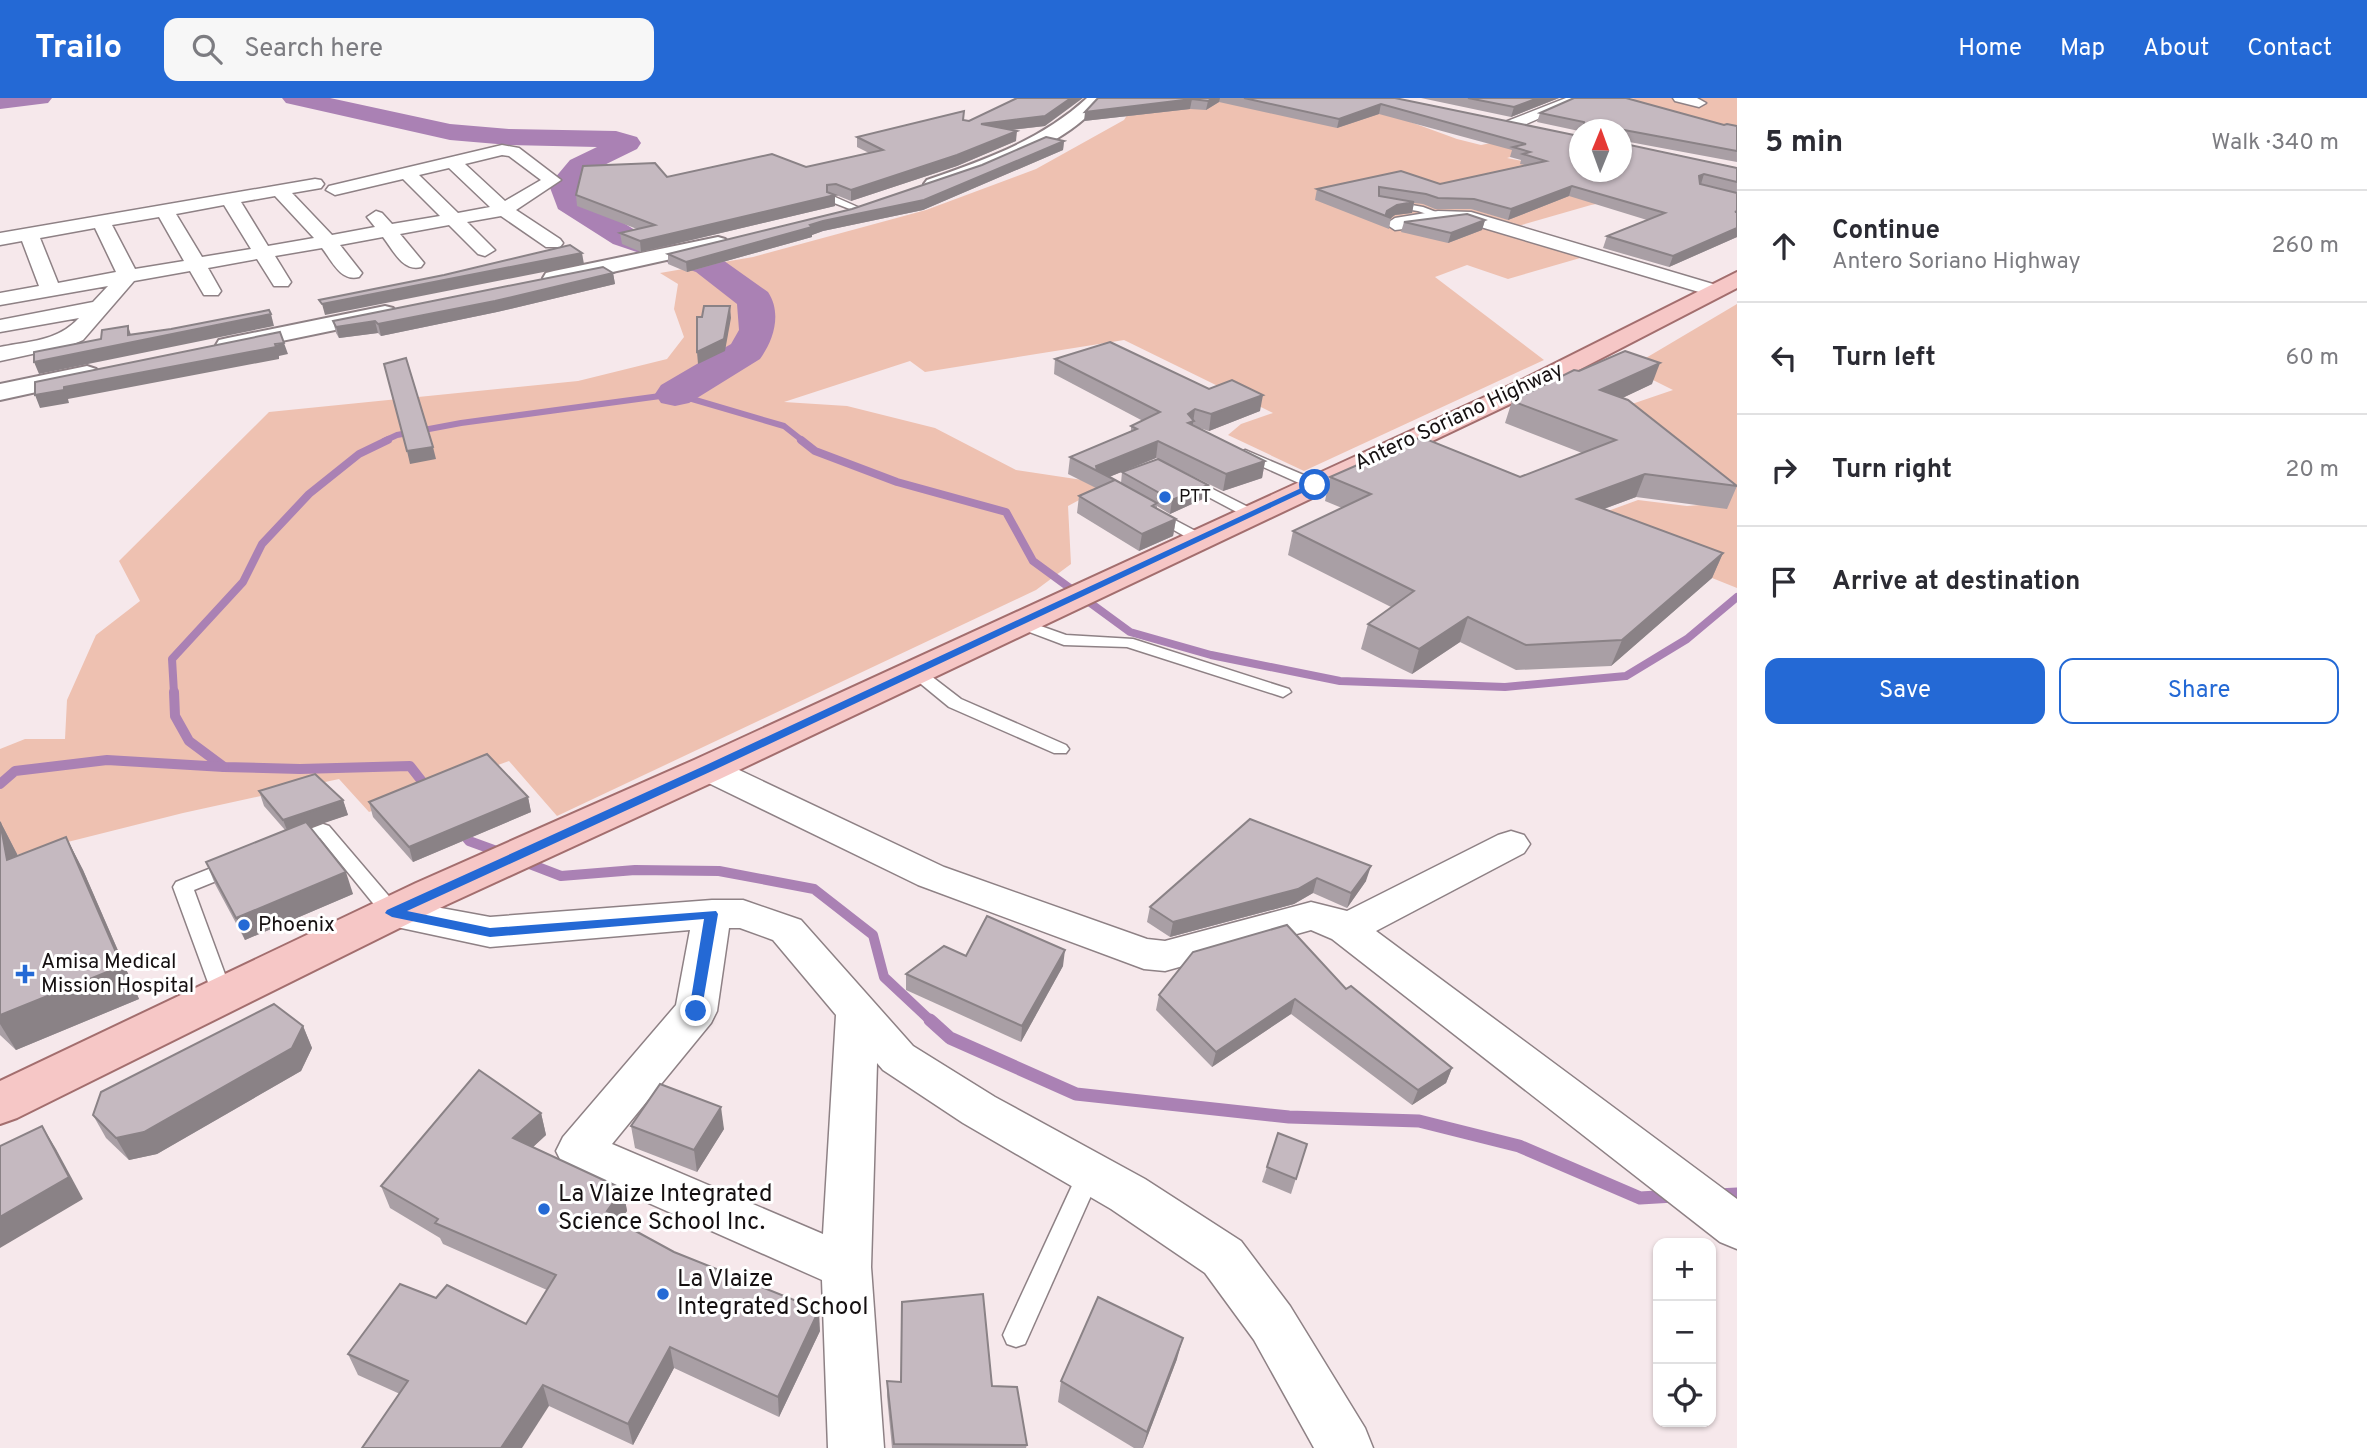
<!DOCTYPE html>
<html lang="en">
<head>
<meta charset="utf-8">
<style>
	body { margin:0; font-family:Overpass,sans-serif; background:#f7f7f7; color:#2b2b33 }
	.controls { position:absolute; right:21px; bottom:21px; display:grid; overflow:hidden; border-radius:14px; box-shadow:0 2px 5px #0004 }
	.controls button { width:63px; height:63px; display:grid; place-items:center; padding:0; border:0; border-bottom:2px solid #e1e1e2; background:#fff; color:#2b2b33; font:35px sans-serif }
	.compass { position:absolute; left:1569px; top:21px; width:63px; height:63px; border-radius:50%; background:#fff; box-shadow:0 2px 5px #0004; rotate:1deg }
	.stop { position:absolute; width:21px; height:21px; margin:-16px; border:5px solid #2469d5; border-radius:50%; background:#fff }
	.stop.end { background:#2469d5; border-color:#fff; box-shadow:0 2px 7px #0008 }
	.list { margin:0; padding:0; list-style:none }
	h2 { display:flex; justify-content:space-between; align-items:center; height:91px; margin:0; padding:0 28px; font-size:30px }
	h2 small { font-size:23px; font-weight:400; color:#7c7c81 }
	.list li { display:grid; grid-template-columns:46px 1fr auto; gap:21px; align-items:center; box-sizing:border-box; height:112px; padding:0 28px; border-top:2px solid #e1e1e2 }
	.list b { display:block; font-size:26px; white-space:nowrap }
	.list p { margin:0; font-size:23px; white-space:nowrap; color:#7c7c81 }
	.list em { font-size:23px; font-style:normal; color:#7c7c81 }
	.actions { display:flex; gap:14px; padding:21px 28px }
	.actions a { flex:1; padding:16px 0; border:2px solid #2469d5; border-radius:14px; text-align:center; font-size:24px; color:#2469d5 }
	.actions .main { background:#2469d5; color:#fff }
	.icon { flex:none; width:38px; height:38px; fill:none; stroke:currentColor; stroke-width:2; stroke-linecap:round; stroke-linejoin:round }
	.map { position:relative; flex:none; width:1737px; height:1350px; overflow:hidden }
	header { display:flex; align-items:center; gap:42px; box-sizing:border-box; height:98px; padding:0 35px; background:#2469d5; color:#fff }
	header strong { font-size:33px }
	nav { display:flex; gap:38px; margin-inline-start:auto; font-size:24px }
	.search { width:490px; height:63px; background:#f7f7f7; display:flex; align-items:center; gap:18px; box-sizing:border-box; padding:0 24px; border-radius:14px; color:#7c7c81; font-size:26px }
	main { display:flex }
	aside { flex:1; background:#fff }
	.map>svg:first-child { display:block }
</style>
</head>
<body>
<header>
<strong>Trailo</strong>
<div class="search"><svg class="icon" aria-label="search" viewBox="0 0 24 24"><circle cx="10" cy="10" r="6"/><path d="M15 15l6 6"/></svg>Search here</div>
<nav><a>Home</a><a>Map</a><a>About</a><a>Contact</a></nav>
</header>
<main>
<div class="map">
<svg width="1737" height="1350" viewBox="0 0 1737 1350">
	<rect width="100%" height="100%" fill="#f6e8eb"/>
	<!-- green -->
	<g fill="#eec1b1">
		<polygon points="1138,0 1374,0 1405,22 1457,41 1481,47 1491,45 1530,53 1507,60 1582,75 1622,74 1633,99 1591,107 1508,131 1594,156 1508,181 1467,167 1435,179 1544,262 1304,373 1228,337 1241,326 1273,315 1124,242 925,274 910,263 784,304 847,308 935,330 1016,372 1109,386 1068,408 1071,466 1036,492 557,718 509,663 369,714 339,681 183,715 0,761 0,651 25,641 65,641 67,602 96,537 140,503 119,463 269,314 578,283 667,261 684,239 674,211 678,186 660,175 753,159 926,112 1036,71 1124,22"/>
		<polygon points="1635,0 1737,0 1737,36 1618,3"/>
		<polygon points="1737,206 1737,490 1575,425 1638,402 1687,408 1728,405 1629,307 1673,292 1629,270"/>
	</g>
	<g fill="none" stroke-linecap="round" stroke-linejoin="round">
		<!-- stream-far3 -->
		<polyline stroke="#aa81b4" stroke-width="6" points="384,343 397,337 461,325 675,296 784,328 803,343"/>
		<!-- stream-far2 -->
		<g stroke="#aa81b4" stroke-width="8">
			<polyline points="801,342 815,353 897,384 1006,414 1033,463 1130,534 1211,557 1340,583 1505,589 1626,578 1687,541 1737,499"/>
			<polyline points="174,595 172,561 243,484 262,446 309,396 359,356 388,342"/>
		</g>
		<!-- stream-far1 -->
		<g stroke="#aa81b4" stroke-width="10">
			<polyline points="174,594 175,618 189,643 224,669 300,671 410,668 428,691"/>
			<polyline points="0,686 15,673 107,662 224,669"/>
			<polyline points="461,733 469,743 502,755"/>
			<polyline points="522,763 561,778 635,772 719,773 814,791 873,837 884,879 932,924"/>
		</g>
		<!-- stream -->
		<g stroke="#aa81b4" stroke-width="13">
			<polyline points="930,922 950,940 1076,996 1289,1019 1419,1023 1519,1048 1640,1100 1674,1098"/>
			<polyline points="1718,1097 1737,1096"/>
		</g>
		<!-- river -->
		<g fill="#aa81b4" fill-rule="evenodd">
			<polygon points="0,0 52,0 48,5 0,11"/>
			<path d="M282 0H330L450 26 509 31 616 33 637 39 641 45 637 51 590 74 579 88 583 100 635 132 720 160 768 194C782 215 774 242 760 261L689 305 675 308 661 305 655 296 661 287 731 246 739 232 737 206 696 174 613 146 558 111 549 87 570 62 597 49 509 47 450 42 286 5Z"/>
		</g>
		<!-- lane casing -->
		<g stroke="#8e8185" stroke-width="3">
			<g id="lane">
				<polygon points="829,99 835,99 860,110 855,113 829,103"/>
				<polygon points="1389,103 1423,109 1449,119 1444,122 1418,113 1386,108 1385,106"/>
				<polygon points="1245,352 1320,384 1322,387 1320,390 1310,390 1241,359 1239,356"/>
				<polygon points="1187,378 1258,414 1260,417 1253,421 1248,420 1182,385 1180,382"/>
				<polygon points="1154,411 1205,438 1207,441 1200,445 1195,444 1149,418 1147,415"/>
				<polygon points="1021,521 1066,537 1133,541 1289,591 1291,594 1283,599 1277,597 1127,549 1064,547 1016,529 1013,526"/>
				<polygon points="916,569 922,571 961,601 1066,647 1069,651 1066,655 1054,655 949,609 910,577 908,574"/>
				<polygon points="323,726 329,728 399,810 402,815 399,820 385,820 320,740 293,750 286,748 284,744 286,740"/>
				<polygon points="234,761 241,763 243,768 241,773 194,792 233,898 230,904 223,906 216,904 213,898 173,789 176,784"/>
				<polygon points="1090,1063 1098,1066 1102,1073 1025,1246 1016,1249 1007,1246 1003,1237 1007,1228 1082,1066"/>
			</g>
		</g>
		<!-- street casing -->
		<g stroke="#8e8185" stroke-width="3">
			<g id="street">
				<polygon points="1566,0 1586,0 1517,30 1505,30 1503,27 1505,24"/>
				<polygon points="1673,0 1697,0 1706,5 1699,9 1675,3"/>
				<path d="M502 47 519 50 561 82 516 112 560 141 563 145 560 149H546L501 118 467 124 495 152 485 158 478 156 449 127 400 136 424 165 421 169C403 174 393 152 383 139L340 147 362 175 359 179C341 184 332 163 322 150L275 158 291 184 288 188H274L257 161 208 170 221 193 218 197H204L190 173 134 183 83 242 69 248 0 263V249C30 243 58 243 79 220L0 234V222L93 204 108 188 0 207V195L39 188 22 143 0 147V135L315 81 321 82 324 86 321 90 292 95 332 137 375 129 367 119 376 113 382 115 392 126 440 118 403 81 335 97 326 92 329 88ZM502 57 509 58 541 82 505 103 465 66ZM449 70 490 109 458 115 419 77ZM275 98 314 140 268 148 241 104ZM224 107 251 151 202 159 176 116ZM159 119 184 163 135 171 112 127ZM95 130 116 174 58 185 40 140Z"/>
				<polygon points="1438,113 1471,114 1723,189 1726,193 1723,197 1709,197 1464,124 1395,132 1386,126 1395,120"/>
				<polygon points="708,660 720,663 944,769 1147,841 1165,843 1311,804 1347,813 1498,737 1511,733 1524,737 1530,746 1524,755 1376,833 1737,1101 1737,1151 1720,1144 1332,841 1311,832 1165,873 1144,871 918,787 696,679 691,671 696,663"/>
				<path d="M392 801 490 819 712 802H743L801 822 913 948 995 999 1145 1081 1241 1143 1290 1208 1365 1330 1373 1350H1314L1254 1242 1205 1175 1111 1111 963 1025 883 972 877 965 871 1169 884 1350H828L822 1182 563 1067 556 1053 563 1039 676 907 690 832 490 849 378 825 372 815 378 805ZM729 830H740L773 842 836 917 823 1136 612 1046 711 925 717 913Z"/>
			</g>
		</g>
		<!-- secondary casing -->
		<g stroke="#8e8185" stroke-width="4">
			<g id="secondary">
				<path d="M1087 0H1104C1073 41 1016 62 969 80 956 85 941 93 927 90L924 86 927 82C984 62 1042 42 1087 0Z"/>
				<polygon points="718,139 725,141 729,145 725,149 554,187 546,185 543,180 546,175 554,173"/>
				<polygon points="385,208 393,210 397,215 393,220 228,254 219,252 216,247 219,242 228,240"/>
				<polygon points="87,268 96,271 100,276 96,281 0,302 0,286"/>
			</g>
		</g>
		<!-- primary casing -->
		<g stroke="#a36e6e" stroke-width="4">
			<polygon id="primary" points="1737,174 1737,190 1542,291 722,680 446,807 17,1020 0,1026 0,983 416,785 694,662 1524,281"/>
		</g>
		<!-- lane -->
		<use href="#lane" fill="#fff" fill-rule="evenodd"/>
		<!-- street -->
		<use href="#street" fill="#fff" fill-rule="evenodd"/>
		<!-- secondary -->
		<use href="#secondary" fill="#fff" fill-rule="evenodd"/>
		<!-- primary -->
		<use href="#primary" fill="#f6c7c6" fill-rule="evenodd"/>
	</g>
	<!-- wall -->
	<g fill="#a99fa5">
		<polygon points="1098,0 1395,0 1579,38 1579,74 1621,32 1579,32 1579,33 1537,24 1540,15 1737,28 1737,64 1624,43 1625,46 1737,70 1737,139 1669,169 1603,150 1607,138 1647,122 1569,98 1508,122 1471,111 1435,111 1423,106 1414,105 1412,115 1395,117 1391,120 1389,131 1315,102 1317,91 1440,86 1525,67 1520,66 1521,62 1510,59 1512,52 1379,16 1337,30 1219,4 1206,12 1190,11 1084,23"/>
		<polygon points="1421,0 1559,0 1511,19"/>
		<polygon points="963,22 1045,28 1012,32 1016,43 957,68 851,103 836,97 833,97 835,97 835,108 641,154 622,146 620,135 637,131 577,108 576,97 667,79 806,69 869,55 857,49 857,39"/>
		<polygon points="1064,43 1063,52 923,112 823,133 812,137 812,139 687,174 668,166 668,156 852,111"/>
		<polygon points="1485,122 1482,132 1448,145 1401,134 1404,124"/>
		<polygon points="613,175 615,186 497,214 381,238 378,235 339,240 336,235 333,223"/>
		<polygon points="1055,261 1209,291 1260,313 1209,333 1193,328 1265,363 1262,380 1223,393 1156,360 1109,379 1121,385 1122,374 1208,387 1205,400 1170,416 1157,408 1157,410 1176,421 1173,438 1139,453 1077,415 1079,398 1096,390 1068,376 1070,359 1131,333 1131,328 1143,323 1054,276"/>
		<polygon points="1652,286 1622,300 1737,388 1727,411 1636,399 1604,411 1723,455 1712,480 1611,568 1516,572 1460,544 1412,576 1361,551 1368,526 1391,509 1288,457 1293,433 1342,410 1325,403 1330,379 1520,379 1582,355 1505,325 1512,303"/>
		<polygon points="259,693 343,702 348,717 310,729 353,796 245,842 215,786 206,764 285,732 264,708"/>
		<polygon points="528,699 531,714 413,764 373,719 369,704"/>
		<polygon points="1250,721 1366,783 1347,810 1313,795 1294,806 1170,839 1147,824 1150,809"/>
		<polygon points="0,723 18,758 66,739 83,772 139,901 16,952 0,937"/>
		<polygon points="1063,868 1021,944 906,892 906,876"/>
		<polygon points="1346,891 1452,970 1446,985 1412,1007 1291,916 1212,969 1156,912 1159,897"/>
		<polygon points="303,928 312,950 301,973 157,1056 129,1062 106,1040 93,1017"/>
		<polygon points="541,1015 546,1037 533,1049 623,1091 627,1113 622,1120 623,1126 820,1233 779,1319 674,1270 633,1347 549,1308 400,1296 358,1277 348,1256 436,1200 526,1226 547,1192 443,1146 440,1140 390,1110 381,1088"/>
		<polygon points="631,1028 724,1031 697,1074 635,1050"/>
		<polygon points="1278,1035 1307,1046 1291,1096 1262,1084"/>
		<polygon points="1177,1261 1143,1350 1134,1350 1058,1304 1061,1283"/>
		<polygon points="887,1283 992,1288 1027,1347 1026,1350 892,1350 887,1298"/>
	</g>
	<!-- shaded-wall -->
	<g fill="#8a8286">
		<polygon points="1071,0 1083,0 1045,28 981,35 981,26"/>
		<polygon points="1213,0 1220,0 1219,4 1206,12 1208,3"/>
		<polygon points="1538,0 1559,0 1511,19 1514,9"/>
		<polygon points="1192,1 1190,11 1084,23 1085,14"/>
		<polygon points="1381,6 1379,16 1337,30 1339,21"/>
		<polygon points="1017,33 1016,43 957,68 851,103 851,92"/>
		<polygon points="1064,43 1063,52 923,112 823,133 812,137 812,139 687,174 686,164"/>
		<polygon points="1704,76 1701,86 1699,78"/>
		<polygon points="1572,88 1569,98 1508,122 1511,111"/>
		<polygon points="835,97 835,108 641,154 640,143"/>
		<polygon points="1414,104 1412,115 1395,117 1391,120 1386,118 1387,113 1397,107"/>
		<polygon points="1485,122 1482,132 1448,145 1451,135"/>
		<polygon points="1737,130 1737,139 1669,169 1673,158"/>
		<polygon points="582,155 584,166 325,217 322,206"/>
		<polygon points="613,175 615,186 497,214 381,238 378,226"/>
		<polygon points="730,208 731,220 725,253 698,266 697,254"/>
		<polygon points="271,216 274,228 39,276 34,264 128,237 128,228 132,240"/>
		<polygon points="375,223 378,235 339,240 336,229"/>
		<polygon points="284,245 288,256 279,258 279,261 68,301 69,305 40,310 35,297 64,289"/>
		<polygon points="1660,265 1652,286 1593,314 1600,292"/>
		<polygon points="1263,297 1260,313 1209,333 1211,316"/>
		<polygon points="1195,311 1191,339 1188,316"/>
		<polygon points="1158,343 1156,360 1109,379 1095,372 1096,368"/>
		<polygon points="433,349 436,361 410,366 407,353"/>
		<polygon points="1265,363 1262,380 1223,393 1226,376"/>
		<polygon points="1645,376 1636,399 1568,424 1577,401"/>
		<polygon points="1208,387 1205,400 1170,416 1172,402"/>
		<polygon points="1176,421 1173,438 1139,453 1142,436"/>
		<polygon points="1723,455 1712,480 1611,568 1622,542"/>
		<polygon points="1468,519 1460,544 1412,576 1419,551"/>
		<polygon points="528,699 531,714 413,764 409,749"/>
		<polygon points="343,702 348,717 289,737 283,722"/>
		<polygon points="0,723 17,756 25,795 7,762"/>
		<polygon points="66,739 83,772 139,901 16,952 0,926 0,917"/>
		<polygon points="1371,768 1366,783 1347,810 1351,795"/>
		<polygon points="346,774 353,796 245,842 236,820"/>
		<polygon points="1317,780 1313,795 1294,806 1170,839 1173,824"/>
		<polygon points="1065,852 1063,868 1021,944 1022,928"/>
		<polygon points="1295,901 1291,916 1212,969 1216,954"/>
		<polygon points="303,928 312,950 301,973 157,1056 129,1062 116,1040"/>
		<polygon points="1452,970 1446,985 1412,1007 1418,992"/>
		<polygon points="721,1009 724,1031 697,1074 694,1052"/>
		<polygon points="541,1015 546,1037 519,1062 513,1040"/>
		<polygon points="42,1028 56,1051 83,1101 0,1150 0,1119"/>
		<polygon points="623,1091 627,1113 622,1120 626,1141 607,1113"/>
		<polygon points="819,1212 820,1233 779,1319 778,1299"/>
		<polygon points="1183,1240 1177,1261 1143,1350 1147,1334"/>
		<polygon points="670,1249 674,1270 633,1347 628,1326"/>
		<polygon points="543,1287 549,1308 522,1350 501,1350"/>
	</g>
	<!-- building -->
	<g fill="#c5b9c0" stroke="#8a8286" stroke-width="2">
		<polygon points="1017,0 1071,0 1045,18 981,26 1017,33 957,57 851,92 836,86 827,87 827,94 835,97 640,143 620,135 655,127 576,97 583,68 655,65 667,79 772,56 806,69 883,52 857,39 964,13 963,22 969,23"/>
		<polygon points="1098,0 1213,0 1208,3 1192,1 1085,14"/>
		<polygon points="1244,0 1395,0 1579,38 1579,74 1621,74 1621,32 1585,32 1584,24 1540,15 1574,0 1626,0 1724,27 1727,26 1737,28 1737,53 1624,32 1625,46 1737,70 1737,84 1704,76 1699,78 1700,86 1737,95 1737,113 1735,114 1737,114 1737,130 1673,158 1607,138 1665,115 1572,88 1511,111 1474,101 1438,100 1426,96 1379,89 1379,98 1414,104 1397,107 1387,113 1386,116 1391,120 1317,91 1401,73 1440,86 1546,63 1523,56 1530,54 1513,49 1526,46 1381,6 1339,21"/>
		<polygon points="1468,0 1538,0 1514,9"/>
		<polygon points="1046,39 1064,43 924,102 823,123 810,127 812,129 686,164 668,156 852,111 982,67"/>
		<polygon points="1467,116 1485,122 1451,135 1404,124"/>
		<polygon points="570,147 582,155 322,206 319,202 444,177"/>
		<polygon points="603,169 613,175 495,203 378,226 375,223 336,229 333,223"/>
		<polygon points="704,208 730,208 724,241 697,254 697,219 702,219"/>
		<polygon points="269,212 271,216 34,264 34,254 101,241 102,232 128,228 128,237 171,231"/>
		<polygon points="280,234 284,245 275,246 276,249 64,289 64,292 35,297 35,284"/>
		<polygon points="1110,244 1209,291 1232,282 1263,297 1211,316 1195,311 1188,316 1194,323 1188,325 1265,363 1226,376 1158,343 1096,368 1097,372 1157,405 1152,408 1176,421 1142,436 1079,398 1115,382 1070,359 1137,331 1131,328 1160,314 1055,261"/>
		<polygon points="1625,253 1660,265 1600,292 1628,302 1737,388 1645,376 1577,401 1723,455 1622,542 1526,547 1468,519 1419,551 1368,526 1414,493 1293,433 1371,396 1330,379 1421,339 1520,379 1616,342 1512,303 1574,272 1579,273"/>
		<polygon points="406,260 433,349 407,353 384,266"/>
		<polygon points="1158,361 1208,387 1172,402 1122,374"/>
		<polygon points="487,656 528,699 409,749 369,704"/>
		<polygon points="315,676 343,702 283,722 259,693"/>
		<polygon points="1250,721 1371,768 1351,795 1317,780 1298,791 1173,824 1150,809"/>
		<polygon points="0,724 7,762 66,739 122,868 0,917"/>
		<polygon points="306,724 346,774 236,820 206,764"/>
		<polygon points="987,818 1065,852 1022,928 906,876 944,848 966,858"/>
		<polygon points="1287,827 1346,891 1351,888 1452,970 1418,992 1295,901 1216,954 1159,897 1193,854"/>
		<polygon points="274,906 303,928 292,950 144,1034 116,1040 93,1017 101,994"/>
		<polygon points="479,972 541,1015 513,1040 623,1091 607,1113 622,1119 619,1124 674,1154 819,1212 778,1299 670,1249 628,1326 543,1287 501,1350 362,1350 408,1283 348,1256 400,1186 436,1200 447,1187 526,1226 556,1177 435,1125 438,1121 381,1088"/>
		<polygon points="660,986 721,1009 694,1052 631,1028"/>
		<polygon points="42,1028 69,1079 0,1119 0,1048"/>
		<polygon points="1278,1035 1307,1046 1296,1081 1267,1069"/>
		<polygon points="983,1196 992,1288 1017,1289 1027,1347 894,1346 887,1283 901,1284 902,1204"/>
		<polygon points="1098,1199 1183,1240 1147,1334 1061,1283"/>
	</g>
	<!-- route -->
	<polygon fill="#2469d5" points="1312,385 1319,387 712,673 407,813 490,830 716,813 718,816 701,916 696,918 689,913 704,821 490,839 392,819 385,815 387,812 704,668"/>
	<!-- markers -->
	<g fill="#2469d5" stroke="#fff" stroke-width="2.5">
		<circle cx="1165" cy="399" r="7"/>
		<circle cx="244" cy="827" r="7"/>
		<path d="M21.5 865.5h7v7h7v7h-7v7h-7v-7h-7v-7h7z"/>
		<circle cx="544" cy="1111" r="7"/>
		<circle cx="663" cy="1196" r="7"/>
	</g>
	<g text-anchor="middle" dominant-baseline="central" stroke-width="6" stroke-linejoin="round" paint-order="stroke">
		<!-- far-poi labels -->
		<g font-size="18" fill="#151011" stroke="#fff" text-anchor="start">
			<text x="1179" y="399">PTT</text>
		</g>
		<!-- street labels -->
		<g font-size="21" fill="#151011" stroke="#fff">
			<text transform="translate(1459 319) rotate(-25)">Antero Soriano Highway</text>
		</g>
		<!-- poi labels -->
		<g font-size="21" fill="#151011" stroke="#fff" text-anchor="start">
			<text x="258" y="827">Phoenix</text>
			<text x="41" y="864">Amisa Medical<tspan x="41" dy="24">Mission Hospital</tspan></text>
		</g>
		<!-- near-poi labels -->
		<g font-size="24" fill="#151011" stroke="#fff" text-anchor="start">
			<text x="558" y="1097">La Vlaize Integrated<tspan x="558" dy="28">Science School Inc.</tspan></text>
			<text x="677" y="1182">La Vlaize<tspan x="677" dy="28">Integrated School</tspan></text>
		</g>
	</g>
</svg>
<div class="controls">
<button>+</button>
<button>−</button>
<button><svg class="icon" aria-label="locate" viewBox="0 0 24 24"><circle cx="12" cy="12" r="6"/><path d="M12 2v4M12 18v4M2 12h4M18 12h4"/></svg></button>
</div>
<svg class="compass" viewBox="-18 -18 36 36"><path d="M0-13l5 13h-10z" fill="#e53935"/><path d="M0 13l5-13h-10z" fill="#7c7c81"/></svg>
<div class="stop" style="left:1315px;top:387px"></div>
<div class="stop end" style="left:696px;top:913px"></div>
</div>
<aside>
<h2>5 min<small>Walk · 340 m</small></h2>
<ul class="list">
<li><svg class="icon" aria-label="ahead" viewBox="0 0 24 24"><path d="M12 20V5M6 11l6-6 6 6"/></svg><div><b>Continue</b><p>Antero Soriano Highway</p></div><em>260 m</em></li>
<li><svg class="icon" aria-label="left" viewBox="0 0 24 24"><path d="M17 20v-9H6M10 6l-5 5 5 5"/></svg><div><b>Turn left</b></div><em>60 m</em></li>
<li><svg class="icon" aria-label="right" viewBox="0 0 24 24"><path d="M7 20v-9h11M14 6l5 5-5 5"/></svg><div><b>Turn right</b></div><em>20 m</em></li>
<li><svg class="icon" aria-label="arrive" viewBox="0 0 24 24"><path d="M6 21V4h12l-3 4 3 4H6"/></svg><div><b>Arrive at destination</b></div></li>
</ul>
<div class="actions"><a class="main">Save</a><a>Share</a></div>
</aside>
</main>
</body>
</html>
